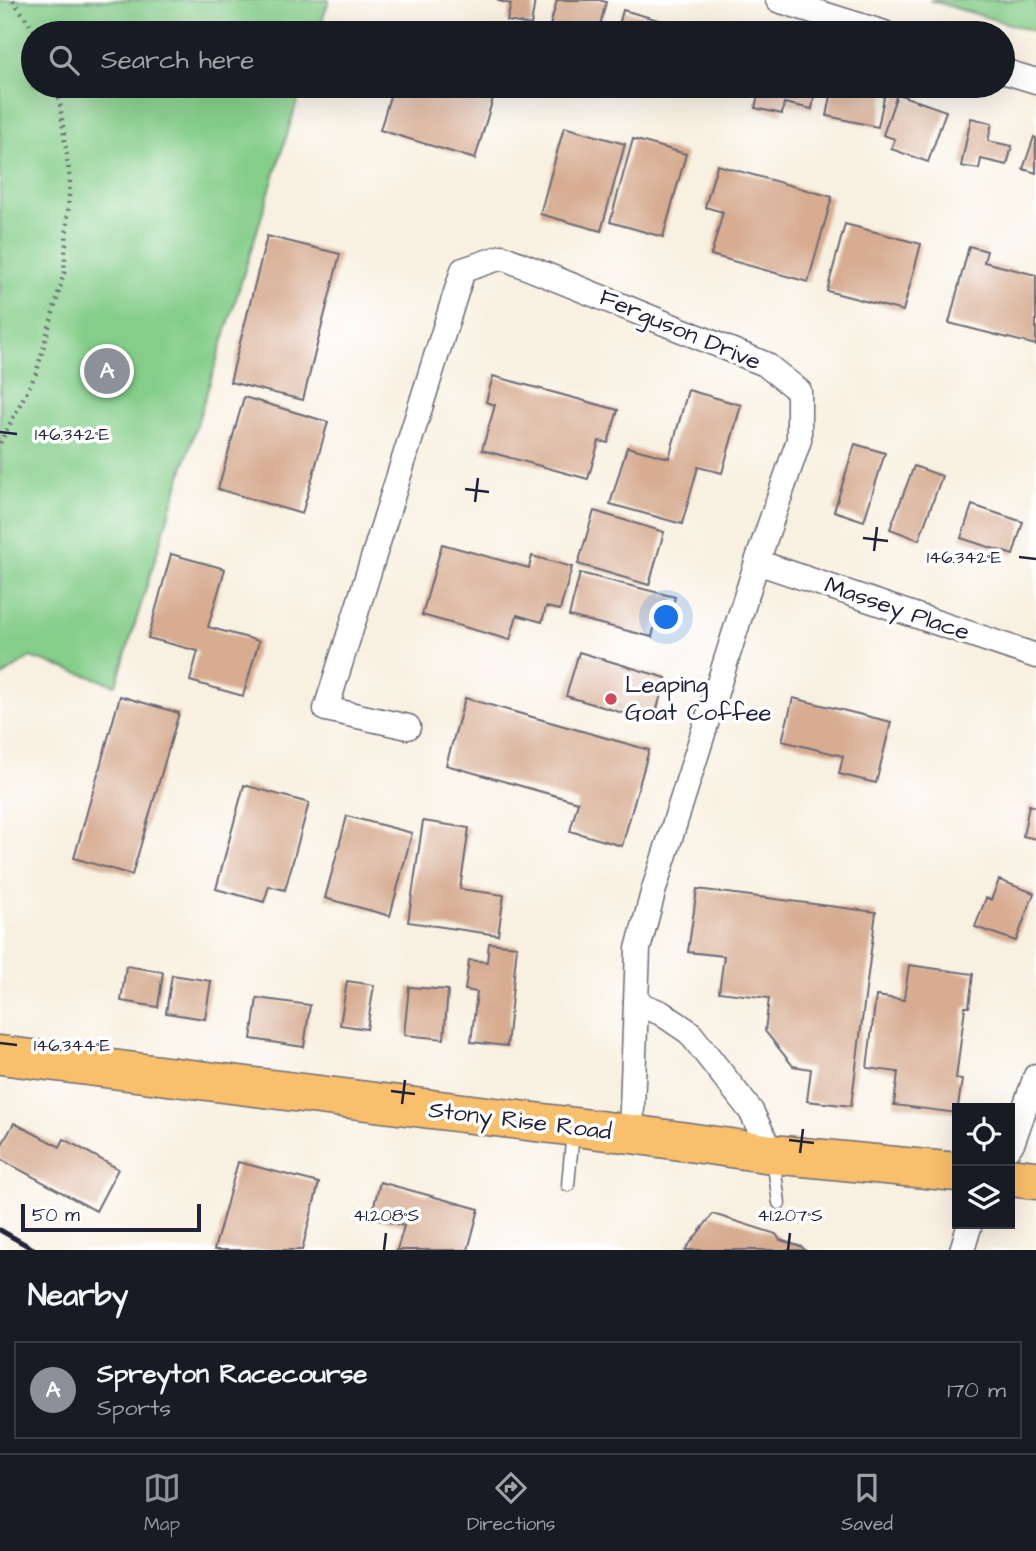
<!DOCTYPE html>
<html lang="en">
<head>
<meta charset="utf-8">
<style>
	body { margin:0; font-family:"Architects Daughter",sans-serif; background:#20242c; color:#f1f3f6 }
	.controls { position:absolute; right:21px; bottom:21px; display:grid; overflow:hidden; border-radius:0px; box-shadow:0 7px 28px #0002 }
	.controls button { width:63px; height:63px; display:grid; place-items:center; padding:0; border:0; border-bottom:2px solid #363941; background:#171b24; color:#f1f3f6; font:35px sans-serif }
	.scale { position:absolute; left:21px; bottom:18px; width:180px; box-sizing:border-box; padding-left:7px; border:4px solid #22223b; border-top:0; font-size:19px; line-height:24px; white-space:nowrap; color:#22223b; -webkit-text-stroke:5px #fff; paint-order:stroke }
	.you { position:absolute; left:667px; top:618px; width:24px; height:24px; margin:-18px; border:5px solid #fff; border-radius:50%; background:#1a73e8; box-shadow:0 0 0 10px #1a73e833 }
	.badge { display:grid; place-items:center; width:46px; height:46px; border-radius:50%; background:#8c9099; color:#fff; font-size:23px; font-weight:700 }
	.pin { position:absolute; translate:-50% -50%; border:4px solid #fff; box-shadow:0 2px 7px #0006 }
	.list { margin:0; padding:0; list-style:none }
	h2 { display:flex; justify-content:space-between; align-items:center; height:91px; margin:0; padding:0 28px; font-size:30px }
	h2 small { font-size:23px; font-weight:400; color:#9ea1a6 }
	.list li { display:grid; grid-template-columns:46px 1fr auto; gap:21px; align-items:center; box-sizing:border-box; height:98px; margin:0 14px 14px; padding:0 14px; border:2px solid #363941; border-radius:0px }
	.list b { display:block; font-size:26px; white-space:nowrap }
	.list p { margin:0; font-size:23px; white-space:nowrap; color:#9ea1a6 }
	.list em { font-size:23px; font-style:normal; color:#9ea1a6 }
	.icon { flex:none; width:38px; height:38px; fill:none; stroke:currentColor; stroke-width:2; stroke-linecap:round; stroke-linejoin:round }
	.map { position:relative; flex:none; width:1036px; height:1250px; overflow:hidden }
	.search { position:absolute; background:#171b24; box-shadow:0 7px 28px #0002; left:21px; right:21px; top:21px; height:77px; display:flex; align-items:center; gap:18px; box-sizing:border-box; padding:0 24px; border-radius:38px; color:#9ea1a6; font-size:26px }
	.sheet { height:203px; background:#171b24 }
	nav { display:flex; justify-content:space-around; align-items:center; box-sizing:border-box; height:98px; border-top:2px solid #363941; background:#171b24; font-size:19px; color:#9ea1a6 }
	nav a { display:grid; justify-items:center; gap:4px }
	nav .on { color:#8c9099 }
	.map>svg:first-child { display:block }
</style>
</head>
<body>
<div class="map">
<svg width="1036" height="1250" viewBox="0 0 1036 1250">
	<rect width="100%" height="100%" fill="#fff"/>
	<filter id="ink" filterUnits="userSpaceOnUse"><feTurbulence type="fractalNoise" baseFrequency=".0143" numOctaves="2"/><feDisplacementMap in="SourceGraphic" scale="14" xChannelSelector="R" yChannelSelector="G"/><feConvolveMatrix kernelMatrix="1 2 1 2 8 2 1 2 1" color-interpolation-filters="sRGB"/></filter>
	<filter id="wash" filterUnits="userSpaceOnUse"><feTurbulence type="fractalNoise" baseFrequency=".00686" numOctaves="4" result="noise"/><feDisplacementMap in="SourceGraphic" scale="28" xChannelSelector="R" yChannelSelector="G"/><feGaussianBlur stdDeviation="1.57" result="paint"/><feColorMatrix in="noise" values="0 0 0 0 0 0 0 0 0 0 0 0 0 0 0 0 0 1.4 0 .05"/><feComposite in="paint" operator="in"/></filter>
	<g filter="url(#wash)">
		<rect width="100%" height="100%" fill="#f8f0e0"/>
		<!-- green -->
		<g fill="#85ce8a" stroke="#547862" stroke-width="2">
			<polygon points="0,0 329,0 318,33 33,33 33,86 302,86 116,685 30,657 0,678"/>
			<polygon points="929,0 1036,0 1036,32"/>
		</g>
		<g id="blocks">
			<!-- building -->
			<g fill="#d7ac91">
				<polygon points="498,0 535,0 531,25 507,21 511,4 498,1"/>
				<polygon points="557,0 599,0 606,2 598,33 548,33"/>
				<polygon points="623,10 669,23 667,33 617,33"/>
				<polygon points="393,86 465,86 494,95 475,159 380,130"/>
				<polygon points="760,86 807,86 806,90 815,92 812,109 784,103 782,114 755,108"/>
				<polygon points="833,86 877,86 886,88 878,127 827,116"/>
				<polygon points="897,94 946,111 928,162 891,149 895,139 883,135"/>
				<polygon points="971,118 992,123 988,141 1012,146 1007,165 981,159 979,169 961,166"/>
				<polygon points="564,127 625,144 601,231 540,214"/>
				<polygon points="1034,137 1036,138 1036,173 1023,169"/>
				<polygon points="633,139 686,154 663,237 610,222"/>
				<polygon points="717,165 832,197 808,282 711,255 723,212 705,207"/>
				<polygon points="845,224 921,244 903,311 827,291"/>
				<polygon points="267,236 340,254 303,400 230,382"/>
				<polygon points="969,246 987,251 984,262 1036,275 1036,345 949,323"/>
				<polygon points="493,376 618,410 608,443 599,441 588,479 482,450 495,405 486,402"/>
				<polygon points="688,390 741,405 722,473 698,467 682,524 610,504 627,447 669,458"/>
				<polygon points="244,397 328,422 302,514 218,489"/>
				<polygon points="855,444 885,453 864,521 834,511"/>
				<polygon points="914,466 942,476 919,540 890,529"/>
				<polygon points="972,505 1023,522 1013,555 961,538"/>
				<polygon points="594,511 664,532 649,585 578,564"/>
				<polygon points="442,544 529,568 532,556 572,567 560,610 546,607 542,622 517,615 510,640 422,615"/>
				<polygon points="171,554 225,569 208,627 259,641 243,696 190,681 198,651 148,638"/>
				<polygon points="580,573 675,597 668,623 656,620 652,637 569,616"/>
				<polygon points="579,652 666,678 653,722 566,696"/>
				<polygon points="120,696 179,713 132,875 74,858"/>
				<polygon points="465,698 649,750 622,846 570,831 578,802 446,765"/>
				<polygon points="793,698 891,722 876,783 839,774 843,756 782,741"/>
				<polygon points="244,785 309,803 285,890 269,886 264,902 216,889"/>
				<polygon points="1029,805 1036,807 1036,839 1023,836"/>
				<polygon points="347,816 412,833 390,916 325,898"/>
				<polygon points="423,821 469,828 460,889 504,895 498,935 408,922"/>
				<polygon points="999,880 1034,893 1016,941 975,927 986,898 991,900"/>
				<polygon points="697,889 876,912 851,1106 807,1101 811,1069 793,1066 765,1031 769,998 719,992 724,956 688,952"/>
				<polygon points="489,943 517,946 507,1046 471,1042 477,992 465,990 469,960 487,962"/>
				<polygon points="909,965 973,974 969,1007 965,1007 956,1079 962,1080 957,1113 894,1105 898,1072 867,1068 876,996 904,1000"/>
				<polygon points="126,966 163,972 158,1007 121,1001"/>
				<polygon points="172,975 211,981 205,1019 166,1013"/>
				<polygon points="347,981 374,985 367,1029 340,1025"/>
				<polygon points="409,987 448,990 444,1039 404,1035"/>
				<polygon points="257,998 310,1005 304,1047 251,1039"/>
				<polygon points="14,1123 60,1147 64,1139 118,1169 96,1211 0,1159 0,1148"/>
				<polygon points="238,1162 319,1183 302,1250 214,1250"/>
				<polygon points="380,1182 479,1209 468,1250 397,1250 404,1226 371,1217"/>
				<polygon points="713,1214 776,1234 780,1240 802,1247 805,1250 685,1250"/>
			</g>
		</g>
	</g>
	<g filter="url(#ink)">
		<use href="#blocks" fill-opacity="0" stroke="#6d6a75" stroke-width="2"/>
		<g fill="none" stroke-linecap="round" stroke-linejoin="round">
			<!-- lane casing -->
			<g stroke="#6d6a75" stroke-width="15">
				<g id="lane">
					<polyline points="773,1158 779,1203"/>
					<polyline points="568,1185 573,1131"/>
				</g>
			</g>
			<!-- street casing -->
			<g stroke="#6d6a75" stroke-width="27">
				<g id="street">
					<polyline points="778,0 884,33"/>
					<polyline points="1003,71 1036,81"/>
					<polyline points="757,562 1036,656"/>
					<polyline points="408,727 326,709 463,270 502,257 765,364 799,391 799,440 757,562 654,889 638,949 631,1134"/>
					<polyline points="636,1003 661,1013 689,1032 751,1111 772,1154"/>
					<polyline points="1010,1146 1013,1141 1036,1076"/>
					<polyline points="962,1250 970,1224"/>
				</g>
			</g>
			<!-- primary casing -->
			<g stroke="#6d6a75" stroke-width="41">
				<g id="primary">
					<polyline points="0,1055 631,1134 772,1154 957,1172"/>
					<polyline points="1010,1177 1036,1180"/>
				</g>
			</g>
			<!-- path -->
			<g stroke="#6d6a75" stroke-width="4.5" stroke-dasharray="2 5" stroke-linecap="butt">
				<polyline points="13,0 36,33"/>
				<polyline points="0,443 36,374 64,273 70,180 59,97 55,86"/>
			</g>
			<!-- lane -->
			<use href="#lane" stroke="#fff" stroke-width="12"/>
			<!-- street -->
			<use href="#street" stroke="#fff" stroke-width="24"/>
			<!-- primary -->
			<use href="#primary" stroke="#f8bf6c" stroke-width="38"/>
			<!-- rail -->
			<polyline stroke="#22223b" stroke-width="5" points="0,1230 35,1250"/>
		</g>
	</g>
	<!-- ticks -->
	<path fill="none" stroke="#22223b" stroke-width="2.5" d="M0 432 17 434M465 489 489 492M475 502 478 478M863 538 888 541M874 551 877 527M1019 557 1036 559M0 1043 17 1045M391 1091 415 1094M402 1104 405 1080M789 1140 814 1143M800 1153 803 1129M384 1250 386 1233M788 1250 790 1233"/>
	<!-- markers -->
	<circle fill="#d1495b" stroke="#fff" stroke-width="2.5" cx="611" cy="699" r="7"/>
	<g text-anchor="middle" dominant-baseline="central" stroke-width="7" stroke-linejoin="round" paint-order="stroke">
		<!-- street labels -->
		<g font-size="24" fill="#22223b" stroke="#fff">
			<text transform="translate(680 330) rotate(23)">Ferguson Drive</text>
			<text transform="translate(897 609) rotate(19)">Massey Place</text>
			<text transform="translate(520 1121) rotate(7)">Stony Rise Road</text>
		</g>
		<!-- poi labels -->
		<g font-size="24" fill="#22223b" stroke="#fff" text-anchor="start">
			<text x="625" y="685">Leaping<tspan x="625" dy="28">Goat Coffee</tspan></text>
		</g>
	</g>
	<g font-size="18" text-anchor="middle" fill="#22223b" stroke="#fff" stroke-width="7" stroke-linejoin="round" paint-order="stroke">
		<text x="72" y="440">146.342°E</text>
		<text x="964" y="563">146.342°E</text>
		<text x="72" y="1051">146.344°E</text>
		<text x="386" y="1221">41.208°S</text>
		<text x="790" y="1221">41.207°S</text>
	</g>
</svg>
<div class="controls">
<button><svg class="icon" aria-label="locate" viewBox="0 0 24 24"><circle cx="12" cy="12" r="6"/><path d="M12 2v4M12 18v4M2 12h4M18 12h4"/></svg></button>
<button><svg class="icon" aria-label="layers" viewBox="0 0 24 24"><path d="M12 4l9 5-9 5-9-5zM3 14l9 5 9-5"/></svg></button>
</div>
<div class="scale">50 m</div>
<div class="you"></div>
<div class="pin badge" style="left:107px;top:371px">A</div>
<div class="search"><svg class="icon" aria-label="search" viewBox="0 0 24 24"><circle cx="10" cy="10" r="6"/><path d="M15 15l6 6"/></svg>Search here</div>
</div>
<section class="sheet">
<h2>Nearby<small></small></h2>
<ul class="list">
<li><span class="badge">A</span><div><b>Spreyton Racecourse</b><p>Sports</p></div><em>170 m</em></li>
</ul>
</section>
<nav>
<a class="on"><svg class="icon" aria-label="map" viewBox="0 0 24 24"><path d="M3 6l6-2 6 2 6-2v14l-6 2-6-2-6 2zM9 4v14M15 6v14"/></svg>Map</a>
<a><svg class="icon" aria-label="directions" viewBox="0 0 24 24"><path d="M12 3l9 9-9 9-9-9zM9 14v-3h6M13 9l2 2-2 2"/></svg>Directions</a>
<a><svg class="icon" aria-label="saved" viewBox="0 0 24 24"><path d="M7 4h10v16l-5-4-5 4z"/></svg>Saved</a>
</nav>
</body>
</html>
